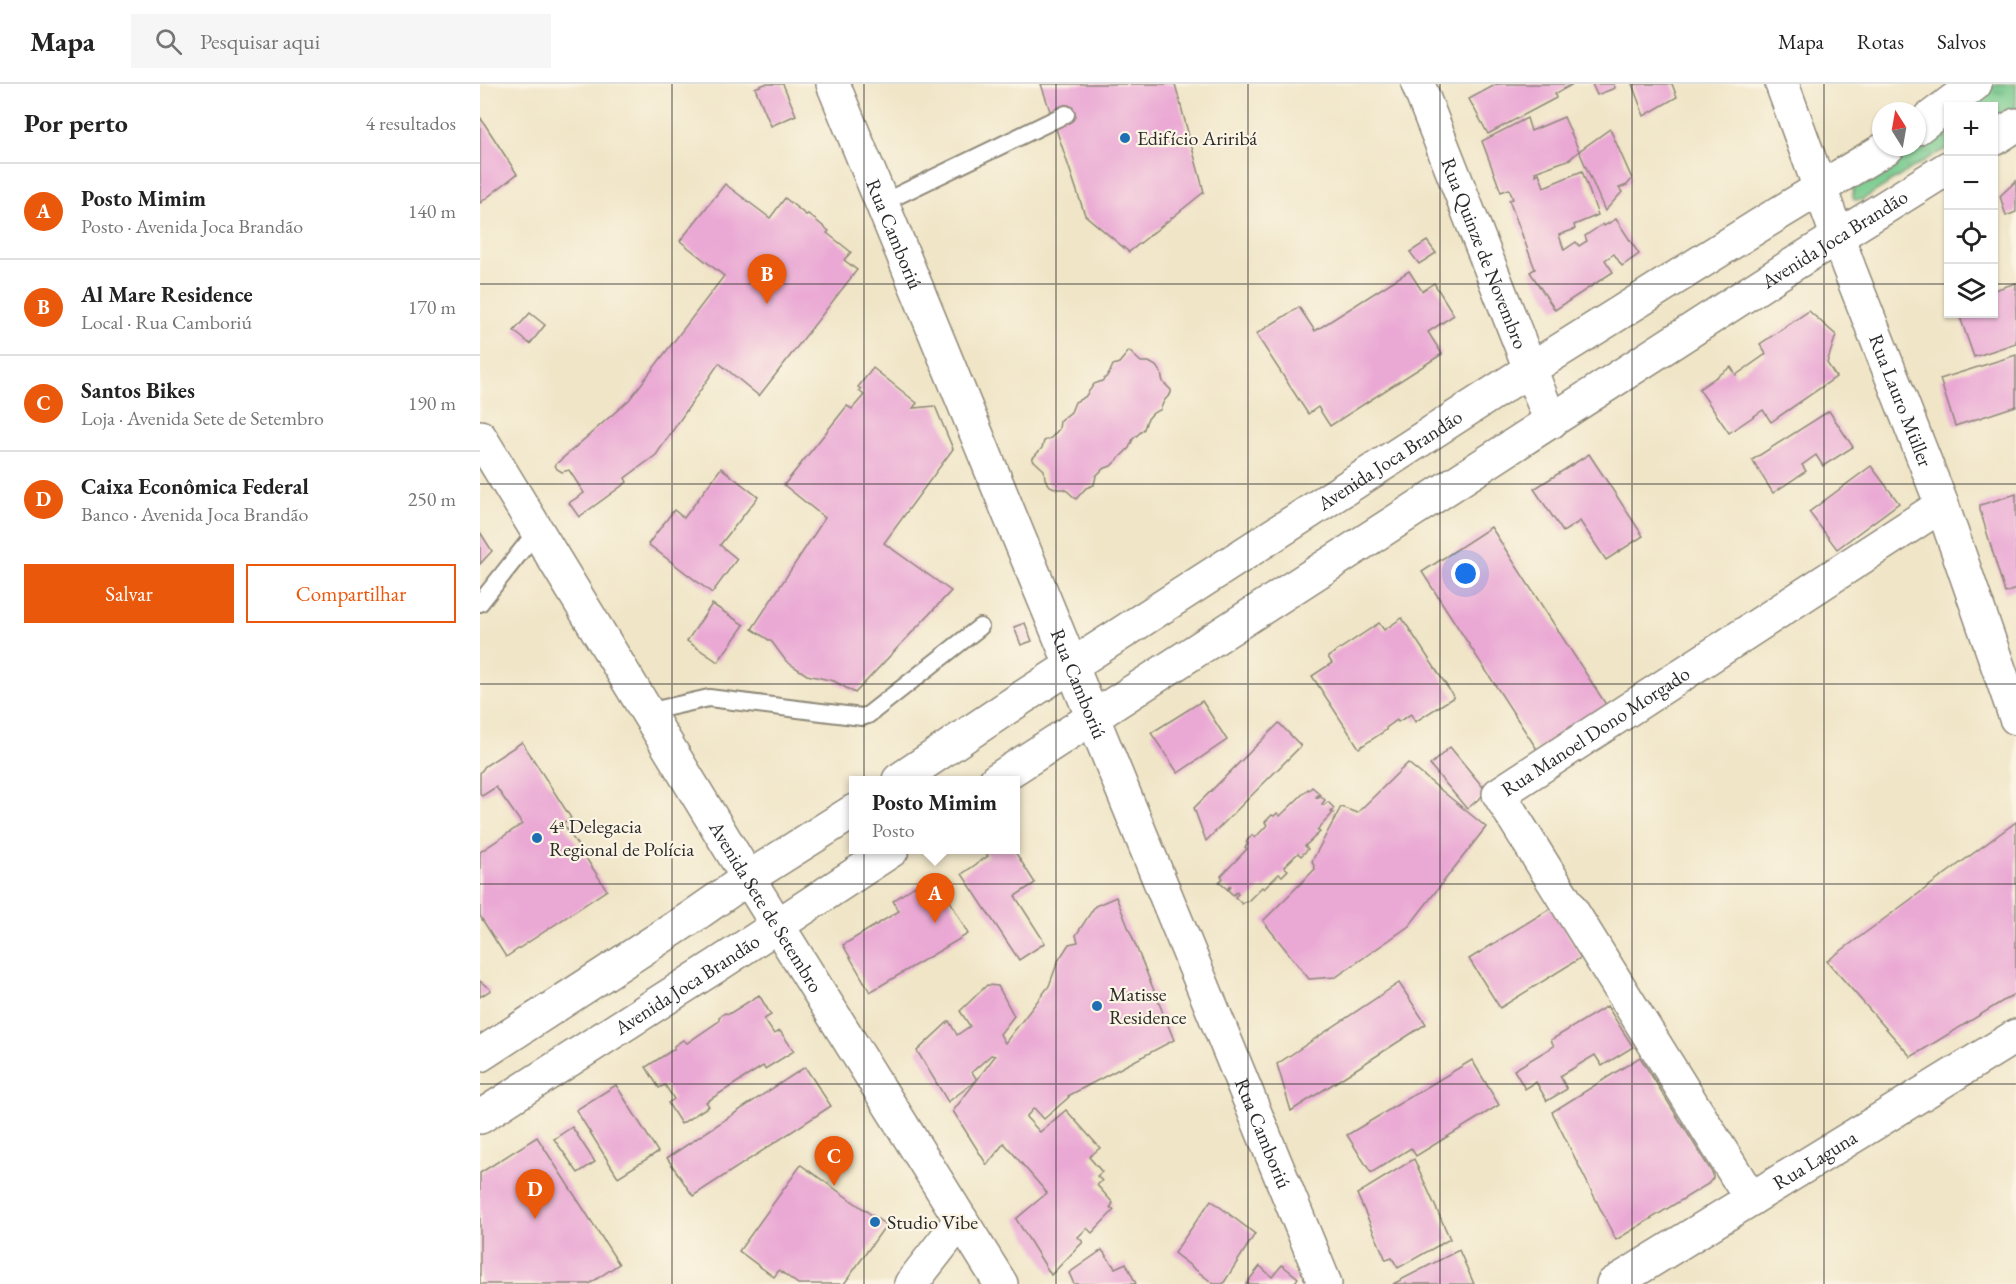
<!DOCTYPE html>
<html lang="pt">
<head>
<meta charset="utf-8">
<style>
	body { margin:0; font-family:"EB Garamond",serif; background:#f6f6f6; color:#222 }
	.controls { position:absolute; right:18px; top:18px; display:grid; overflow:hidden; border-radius:0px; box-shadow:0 2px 4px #0004 }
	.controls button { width:54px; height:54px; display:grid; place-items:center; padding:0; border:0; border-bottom:2px solid #e0e0e0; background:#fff; color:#222; font:30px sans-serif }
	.compass { position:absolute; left:1392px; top:18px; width:54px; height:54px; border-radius:50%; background:#fff; box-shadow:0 2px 4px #0004; rotate:349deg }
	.you { position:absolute; left:986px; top:490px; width:21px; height:21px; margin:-15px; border:4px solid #fff; border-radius:50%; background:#1a73e8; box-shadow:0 0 0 9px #1a73e833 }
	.badge { display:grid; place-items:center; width:39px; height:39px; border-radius:50%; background:#ea580c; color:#fff; font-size:20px; font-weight:700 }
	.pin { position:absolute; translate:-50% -50px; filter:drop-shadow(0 2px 3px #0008) }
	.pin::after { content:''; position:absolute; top:32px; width:21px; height:18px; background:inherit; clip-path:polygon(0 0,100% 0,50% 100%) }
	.popup { position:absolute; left:369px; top:692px; width:171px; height:78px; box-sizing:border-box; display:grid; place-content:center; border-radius:0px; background:#fff; filter:drop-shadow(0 2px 4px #0005); font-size:20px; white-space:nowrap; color:#767676 }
	.popup b { font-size:22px; color:#222 }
	.popup::after { content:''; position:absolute; left:50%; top:100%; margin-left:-12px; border:12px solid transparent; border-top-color:#fff }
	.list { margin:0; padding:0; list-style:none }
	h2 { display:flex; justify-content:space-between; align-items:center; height:78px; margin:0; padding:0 24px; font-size:26px }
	h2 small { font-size:20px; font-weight:400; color:#767676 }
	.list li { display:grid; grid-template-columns:39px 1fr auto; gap:18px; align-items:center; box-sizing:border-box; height:96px; padding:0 24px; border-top:2px solid #e0e0e0 }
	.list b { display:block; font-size:22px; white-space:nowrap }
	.list p { margin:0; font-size:20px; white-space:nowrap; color:#767676 }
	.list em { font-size:20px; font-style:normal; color:#767676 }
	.actions { display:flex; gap:12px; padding:18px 24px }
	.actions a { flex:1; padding:14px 0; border:2px solid #ea580c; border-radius:0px; text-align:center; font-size:21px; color:#ea580c }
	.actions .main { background:#ea580c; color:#fff }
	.icon { flex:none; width:33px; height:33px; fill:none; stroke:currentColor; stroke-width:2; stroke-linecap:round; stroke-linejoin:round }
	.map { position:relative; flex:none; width:1536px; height:1200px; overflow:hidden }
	header { display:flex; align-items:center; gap:36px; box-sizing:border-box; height:84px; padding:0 30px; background:#fff; border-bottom:2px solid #e0e0e0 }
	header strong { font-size:28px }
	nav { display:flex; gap:33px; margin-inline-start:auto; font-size:21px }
	.search { width:420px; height:54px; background:#f6f6f6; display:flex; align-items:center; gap:15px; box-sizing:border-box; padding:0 21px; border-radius:0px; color:#767676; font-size:22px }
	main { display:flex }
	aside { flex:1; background:#fff }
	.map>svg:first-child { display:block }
</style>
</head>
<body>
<header>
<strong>Mapa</strong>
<div class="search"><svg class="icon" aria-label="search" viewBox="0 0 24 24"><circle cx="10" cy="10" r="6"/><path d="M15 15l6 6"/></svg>Pesquisar aqui</div>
<nav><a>Mapa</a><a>Rotas</a><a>Salvos</a></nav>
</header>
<main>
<aside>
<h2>Por perto<small>4 resultados</small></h2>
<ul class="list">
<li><span class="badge">A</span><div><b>Posto Mimim</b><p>Posto · Avenida Joca Brandão</p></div><em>140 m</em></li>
<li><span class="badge">B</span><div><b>Al Mare Residence</b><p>Local · Rua Camboriú</p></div><em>170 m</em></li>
<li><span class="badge">C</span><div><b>Santos Bikes</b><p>Loja · Avenida Sete de Setembro</p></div><em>190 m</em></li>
<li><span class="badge">D</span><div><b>Caixa Econômica Federal</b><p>Banco · Avenida Joca Brandão</p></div><em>250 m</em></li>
</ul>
<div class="actions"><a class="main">Salvar</a><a>Compartilhar</a></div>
</aside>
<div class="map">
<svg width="1536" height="1200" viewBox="0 0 1536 1200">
	<defs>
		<pattern id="grass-tufts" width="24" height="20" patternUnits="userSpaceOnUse" patternTransform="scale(1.5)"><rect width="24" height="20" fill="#74c98c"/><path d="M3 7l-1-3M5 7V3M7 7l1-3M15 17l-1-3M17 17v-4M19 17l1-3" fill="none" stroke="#5fa373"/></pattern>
	</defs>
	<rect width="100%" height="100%" fill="#fcf5e5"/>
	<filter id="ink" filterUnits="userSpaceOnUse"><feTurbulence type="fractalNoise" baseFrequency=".0167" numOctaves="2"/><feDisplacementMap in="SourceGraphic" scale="12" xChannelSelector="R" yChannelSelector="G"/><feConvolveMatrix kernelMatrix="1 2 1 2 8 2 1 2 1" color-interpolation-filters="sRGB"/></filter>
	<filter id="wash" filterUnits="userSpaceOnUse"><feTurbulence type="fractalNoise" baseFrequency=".008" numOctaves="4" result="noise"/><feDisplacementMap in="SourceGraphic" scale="24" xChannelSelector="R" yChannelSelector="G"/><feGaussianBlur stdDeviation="1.35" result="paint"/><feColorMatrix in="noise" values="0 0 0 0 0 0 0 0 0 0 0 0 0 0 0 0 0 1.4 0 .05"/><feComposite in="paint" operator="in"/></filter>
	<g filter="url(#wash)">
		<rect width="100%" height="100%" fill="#f0e5c7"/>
		<!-- grass -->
		<g fill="url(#grass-tufts)" stroke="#507a5c" stroke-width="1.5">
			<polygon points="1516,0 1536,0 1536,30 1514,41 1514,22 1488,22"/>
			<polygon points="1468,38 1468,64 1447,75 1382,116 1375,116 1373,114 1373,104 1437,63"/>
		</g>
		<g id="blocks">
			<!-- building -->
			<g fill="#eaa8d4" fill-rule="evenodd">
				<polygon points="285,0 303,0 316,31 291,42 275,4"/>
				<polygon points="561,0 695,0 724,108 649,168 605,131"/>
				<polygon points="1017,0 1093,0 1075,10 1076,14 1008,50 989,15"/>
				<polygon points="1112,0 1134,0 1135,4 1117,11"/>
				<polygon points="1152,0 1192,0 1197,13 1164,32"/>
				<polygon points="0,33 37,90 0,119"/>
				<polygon points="1084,33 1099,67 1090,75 1055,88 1056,91 1059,89 1064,103 1102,87 1118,131 1094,141 1095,145 1079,151 1084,166 1096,158 1099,162 1107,157 1105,152 1123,140 1124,142 1136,135 1159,170 1142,182 1134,170 1125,176 1133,188 1075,226 1050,188 1055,185 1029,116 1033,115 1029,105 1021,108 1002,57 1047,34 1051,47"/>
				<polygon points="1130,45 1152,95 1147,101 1139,104 1142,108 1125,127 1099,67"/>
				<polygon points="1536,97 1536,128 1526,132 1520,112"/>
				<polygon points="245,100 290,134 305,114 326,131 328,130 349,147 347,149 371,168 364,176 377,186 279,312 239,279 176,371 145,394 147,398 99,433 89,419 104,409 89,386 82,388 77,385 75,381 149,316 244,192 200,157"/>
				<polygon points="947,157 956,169 939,180 930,168"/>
				<polygon points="929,187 942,207 954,199 974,231 948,248 962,270 850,342 838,323 828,330 776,250 819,223 835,247"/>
				<polygon points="1536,199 1536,259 1494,273 1479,230 1514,230 1514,206"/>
				<polygon points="1329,227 1356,251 1347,279 1356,293 1291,338 1283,326 1249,349 1219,305 1251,283 1256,291 1286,270 1280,260"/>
				<polygon points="50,229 65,241 50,260 34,247"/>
				<polygon points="649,267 661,278 669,278 676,282 681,289 683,298 691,306 691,309 684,317 680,326 673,329 667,336 664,345 653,355 649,364 631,382 623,385 616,392 614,401 606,404 596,415 585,405 577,405 570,402 565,395 564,386 552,375 562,364 564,357 571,354 579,345 580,337 591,328 595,318 605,313 614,300 622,297 629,290 633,281 639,279"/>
				<polygon points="1536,271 1536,322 1475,342 1460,295"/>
				<polygon points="393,284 437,319 433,324 455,322 473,365 404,459 471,507 375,609 354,597 327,591 313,582 306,577 292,558 272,545 345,434 304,401 367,322 372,325 384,311 379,307 381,305 378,303"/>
				<polygon points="1349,327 1373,363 1343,382 1336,371 1322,381 1326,387 1293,409 1272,376"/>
				<polygon points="1109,370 1163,452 1126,476 1100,437 1083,448 1054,405"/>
				<polygon points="1391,382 1419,419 1357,465 1329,428"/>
				<polygon points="241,384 278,413 240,461 257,475 232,509 168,460 194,426 204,434"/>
				<polygon points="1536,410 1536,505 1525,509 1500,426 1500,421"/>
				<polygon points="1011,443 1127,622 1058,667 942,488"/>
				<polygon points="0,448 12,467 0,480"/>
				<polygon points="232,520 264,541 238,578 207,557"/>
				<polygon points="922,534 974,613 935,638 931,630 918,638 917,636 906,644 906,646 879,664 832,592 852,579 848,573 899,539 904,546"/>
				<polygon points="545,539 552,557 541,561 534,543"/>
				<polygon points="722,617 747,656 698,689 671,649"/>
				<polygon points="799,639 821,662 726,757 714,724"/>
				<polygon points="42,658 91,734 83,739 127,806 26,873 0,832 0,768 42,740 16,703 2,712 0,709 0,689 5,682"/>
				<polygon points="970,663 1007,708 987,725 950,681"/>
				<polygon points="928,679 1006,743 929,842 856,893 829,895 783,837 835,785 832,777 861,723 877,729"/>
				<polygon points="832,703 839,709 836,713 838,714 840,711 845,716 842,720 844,721 848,718 854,724 851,728 853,729 837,746 840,748 825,762 828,765 821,772 818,769 804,783 808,786 802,792 799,790 784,805 782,803 767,818 766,817 762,820 755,813 758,810 757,808 753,811 748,806 751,803 750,802 747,805 739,798 743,794 741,792 767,765 765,763 768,760 766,758 772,751 775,754 787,741 785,738 792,731 794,732 797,729 800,732 828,705 829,706"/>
				<polygon points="1536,738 1536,909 1431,973 1347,877"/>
				<polygon points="504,766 534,766 555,799 535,812 565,859 539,876 482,790 508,772"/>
				<polygon points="435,802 441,803 446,811 462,802 488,850 390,908 363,861 419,827 413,817"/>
				<path d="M636 813 694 956 588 1012 589 1013 564 1035 554 1024 546 1033 560 1048 586 1026 620 1064 609 1073 622 1088 617 1092 622 1097 617 1101 633 1119 630 1124 634 1126 612 1149 607 1144 598 1153 603 1158 571 1191 536 1135 567 1109 524 1059 507 1081 473 1027 497 996 468 1018 437 967 469 937 477 951 490 942 480 927 507 901 518 902 534 932 520 950 525 959 569 902 578 877 589 860 598 858 596 851 615 822ZM511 971 515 972 497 996 492 988Z"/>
				<polygon points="1071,824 1102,873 1020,924 989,875"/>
				<polygon points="0,897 11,906 0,913"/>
				<polygon points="919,899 946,940 811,1027 797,980"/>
				<polygon points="279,911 291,931 284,935 294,950 300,947 314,967 285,985 283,982 226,1018 229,1022 201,1040 188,1019 194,1015 185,1001 179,1004 166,983 194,965 194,962 203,956 207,959 239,937 239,933 245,929 249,930"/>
				<polygon points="1127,922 1153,963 1122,982 1115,971 1080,992 1087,1005 1067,1017 1056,998 1045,1005 1034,986 1074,962 1071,956"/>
				<polygon points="1160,973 1233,1090 1233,1094 1228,1100 1136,1156 1072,1028"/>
				<polygon points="992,976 1019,1021 936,1072 931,1064 891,1089 867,1051"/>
				<polygon points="325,983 351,1022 213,1112 187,1074"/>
				<polygon points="136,1001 178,1068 138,1093 96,1026"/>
				<polygon points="92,1043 115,1078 98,1089 74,1055"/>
				<polygon points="57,1053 139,1180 109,1200 0,1200 0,1089"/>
				<polygon points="934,1075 970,1155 918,1184 912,1174 906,1176 877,1110"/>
				<polygon points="321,1081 406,1141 364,1200 318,1200 299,1186 294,1193 259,1167"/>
				<polygon points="731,1116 775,1150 743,1200 734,1200 694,1169"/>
				<polygon points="622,1166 635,1184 646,1179 656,1200 594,1200 589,1189"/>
				<polygon points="979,1166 994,1200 913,1200"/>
				<polygon points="802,1181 818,1194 814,1200 766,1200 780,1182 792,1193"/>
			</g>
		</g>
	</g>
	<g filter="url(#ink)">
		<use href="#blocks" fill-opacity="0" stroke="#8e8879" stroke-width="1.5"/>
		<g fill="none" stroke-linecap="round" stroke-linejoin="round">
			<!-- lane casing -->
			<g stroke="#8e8879" stroke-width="20">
				<g id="lane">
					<polyline points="402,119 586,30"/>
					<polyline points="0,519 57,447"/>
					<polyline points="167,628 229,614 382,633 388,631 500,543"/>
				</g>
			</g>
			<!-- street casing -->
			<g stroke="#8e8879" stroke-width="36">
				<g id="street">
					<path id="s1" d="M1271 1115 1019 710 1462 421"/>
					<polyline points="431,1200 481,1136"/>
					<path id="s2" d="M1133 1200 1536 952"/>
				</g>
			</g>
			<!-- secondary casing -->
			<g stroke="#8e8879" stroke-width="36">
				<g id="secondary">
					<path id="s3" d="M353 0 845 1200"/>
					<path id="s4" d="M938 0 1071 338"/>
					<path id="s5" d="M1302 0 1369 184 1462 421 1536 634"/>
					<polyline points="1437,44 1495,0"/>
					<polyline points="1514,55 1536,41"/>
					<path id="s6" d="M419 696 543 613 1050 285 1283 139 1408 63"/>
					<path id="s7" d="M516 696 1309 183 1468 84"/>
					<polyline points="0,971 212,833 268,794 374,727"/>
					<path id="s8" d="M0 1033 242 878 412 766"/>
				</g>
			</g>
			<!-- primary casing -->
			<g stroke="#8e8879" stroke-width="36">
				<g id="primary">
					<path id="s9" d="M0 353 268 794 521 1200"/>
				</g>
			</g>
			<!-- lane -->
			<use href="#lane" stroke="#fff" stroke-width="16"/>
			<!-- street -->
			<use href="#street" stroke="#fff" stroke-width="33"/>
			<!-- secondary -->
			<use href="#secondary" stroke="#fff" stroke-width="33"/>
			<!-- primary -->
			<use href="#primary" stroke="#fff" stroke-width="33"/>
		</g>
	</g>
	<!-- grid -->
	<path fill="none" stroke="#2b2b2b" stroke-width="1.5" stroke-opacity="0.55" d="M192 0V1200M384 0V1200M576 0V1200M768 0V1200M960 0V1200M1152 0V1200M1344 0V1200M0 200H1468M1514 200H1536M0 400H1536M0 600H1536M0 800H1536M0 1000H1536"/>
	<!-- markers -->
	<g fill="#1f6fb2" stroke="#fcf5e5" stroke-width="2">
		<circle cx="645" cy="54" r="6"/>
		<circle cx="57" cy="754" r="6"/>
		<circle cx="617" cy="922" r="6"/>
		<circle cx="395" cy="1138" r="6"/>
	</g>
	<g text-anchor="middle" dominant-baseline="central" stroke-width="4.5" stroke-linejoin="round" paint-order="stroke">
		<!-- poi labels -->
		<g font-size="20" fill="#2b2b2b" stroke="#fcf5e5" text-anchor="start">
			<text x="657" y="54">Edifício Ariribá</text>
			<text x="69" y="742">4ª Delegacia<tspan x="69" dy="23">Regional de Polícia</tspan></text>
			<text x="629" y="910">Matisse<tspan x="629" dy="23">Residence</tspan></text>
			<text x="407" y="1138">Studio Vibe</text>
		</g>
		<!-- street labels -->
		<g font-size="20" fill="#2b2b2b" stroke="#fcf5e5">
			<text stroke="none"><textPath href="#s3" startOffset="162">Rua Camboriú</textPath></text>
			<text stroke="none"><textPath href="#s7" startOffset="998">Avenida Joca Brandão</textPath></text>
			<text stroke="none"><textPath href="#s4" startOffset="182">Rua Quinze de Novembro</textPath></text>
			<text stroke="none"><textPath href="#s5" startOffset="338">Rua Lauro Müller</textPath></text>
			<text stroke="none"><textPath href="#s6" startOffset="586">Avenida Joca Brandão</textPath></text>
			<text stroke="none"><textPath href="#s3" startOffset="648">Rua Camboriú</textPath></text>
			<text stroke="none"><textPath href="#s1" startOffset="592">Rua Manoel Dono Morgado</textPath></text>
			<text stroke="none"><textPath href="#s9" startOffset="550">Avenida Sete de Setembro</textPath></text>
			<text stroke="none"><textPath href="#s8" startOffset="246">Avenida Joca Brandão</textPath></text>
			<text stroke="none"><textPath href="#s3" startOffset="1134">Rua Camboriú</textPath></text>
			<text stroke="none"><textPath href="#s2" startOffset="237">Rua Laguna</textPath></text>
		</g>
	</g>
</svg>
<div class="controls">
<button>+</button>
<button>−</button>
<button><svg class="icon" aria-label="locate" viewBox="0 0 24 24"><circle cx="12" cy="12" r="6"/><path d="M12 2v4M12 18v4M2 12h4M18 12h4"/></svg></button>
<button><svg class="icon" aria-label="layers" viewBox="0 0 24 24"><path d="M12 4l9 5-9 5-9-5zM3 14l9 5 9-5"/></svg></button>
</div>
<svg class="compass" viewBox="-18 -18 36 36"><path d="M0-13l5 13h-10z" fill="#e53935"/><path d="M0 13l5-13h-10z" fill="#767676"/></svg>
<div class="you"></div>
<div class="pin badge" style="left:455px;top:839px">A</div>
<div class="popup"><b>Posto Mimim</b>Posto</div>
<div class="pin badge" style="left:287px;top:220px">B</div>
<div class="pin badge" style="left:354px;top:1102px">C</div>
<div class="pin badge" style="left:55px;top:1135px">D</div>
</div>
</main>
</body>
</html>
